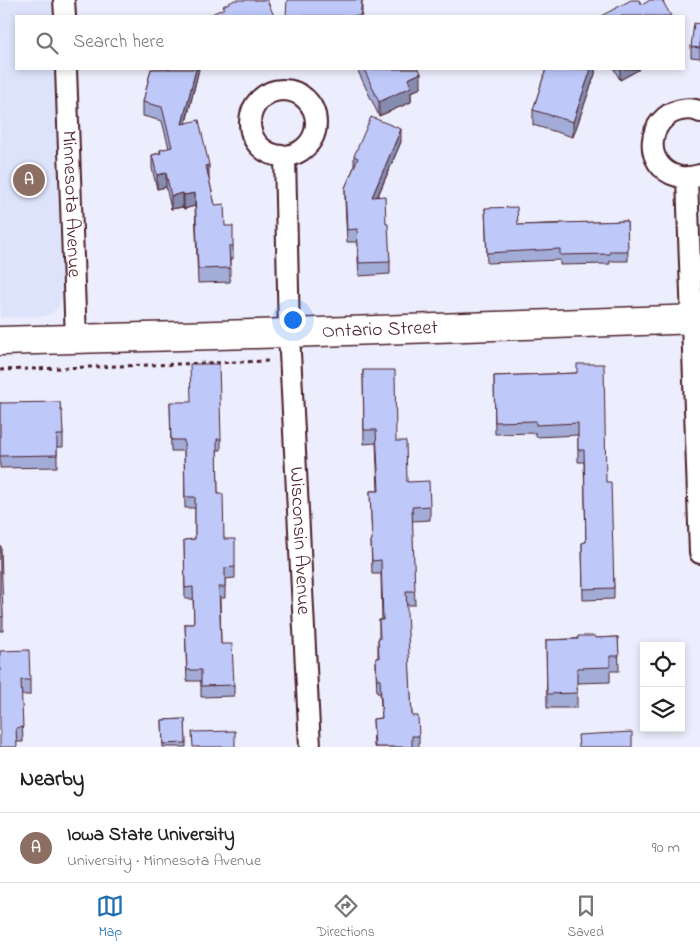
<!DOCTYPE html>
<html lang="en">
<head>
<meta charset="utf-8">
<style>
	body { margin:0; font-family:"Indie Flower",sans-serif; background:#f6f6f6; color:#222 }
	.controls { position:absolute; right:15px; bottom:15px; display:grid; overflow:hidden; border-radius:0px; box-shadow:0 2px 8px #0003 }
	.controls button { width:45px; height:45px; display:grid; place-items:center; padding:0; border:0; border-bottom:1px solid #e0e0e0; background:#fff; color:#222; font:25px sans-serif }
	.you { position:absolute; left:292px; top:319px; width:18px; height:18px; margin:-12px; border:4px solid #fff; border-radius:50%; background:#1a73e8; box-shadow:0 0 0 8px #1a73e833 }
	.badge { display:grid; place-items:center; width:32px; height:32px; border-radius:50%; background:#1f6fb2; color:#fff; font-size:16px; font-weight:700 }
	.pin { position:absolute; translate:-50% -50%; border:2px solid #fff; box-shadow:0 1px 5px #0006 }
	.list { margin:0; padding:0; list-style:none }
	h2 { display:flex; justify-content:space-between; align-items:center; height:65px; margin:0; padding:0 20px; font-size:21px }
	h2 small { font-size:16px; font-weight:400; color:#767676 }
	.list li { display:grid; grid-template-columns:32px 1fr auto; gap:15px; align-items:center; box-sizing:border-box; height:70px; padding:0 20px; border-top:1px solid #e0e0e0 }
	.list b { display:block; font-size:19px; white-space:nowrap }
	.list p { margin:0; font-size:16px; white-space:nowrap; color:#767676 }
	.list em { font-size:16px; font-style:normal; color:#767676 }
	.icon { flex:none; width:28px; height:28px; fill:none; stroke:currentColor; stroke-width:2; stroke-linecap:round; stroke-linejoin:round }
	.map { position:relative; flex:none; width:700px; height:747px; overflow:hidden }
	.search { position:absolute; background:#fff; box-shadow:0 2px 8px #0003; left:15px; right:15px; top:15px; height:55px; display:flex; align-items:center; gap:12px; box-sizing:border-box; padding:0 18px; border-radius:0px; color:#767676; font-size:19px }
	.sheet { height:135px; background:#fff }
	nav { display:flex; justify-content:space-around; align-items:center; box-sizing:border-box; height:70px; border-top:1px solid #e0e0e0; background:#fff; font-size:14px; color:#767676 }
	nav a { display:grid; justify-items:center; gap:2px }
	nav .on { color:#1f6fb2 }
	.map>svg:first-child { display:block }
</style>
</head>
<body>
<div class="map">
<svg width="700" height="747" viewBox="0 0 700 747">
	<rect width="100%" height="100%" fill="#eceefd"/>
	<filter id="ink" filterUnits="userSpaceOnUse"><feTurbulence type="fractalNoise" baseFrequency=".02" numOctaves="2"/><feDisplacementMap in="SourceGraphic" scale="10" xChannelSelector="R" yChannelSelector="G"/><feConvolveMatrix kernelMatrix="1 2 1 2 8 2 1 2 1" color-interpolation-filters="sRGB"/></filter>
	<g filter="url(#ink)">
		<!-- built -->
		<polygon fill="#dee3fc" points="0,0 51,0 52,16 16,16 16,69 54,69 62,291 59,306 52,313 43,316 0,318"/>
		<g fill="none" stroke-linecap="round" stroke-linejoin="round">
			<!-- minor casing -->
			<g stroke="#4a1f2b" stroke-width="24">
				<g id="minor">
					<polyline points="64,0 65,16"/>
					<path id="s1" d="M66 69 76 339"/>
					<circle cx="283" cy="123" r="33"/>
					<path d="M700 112C695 109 687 109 681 110 646 117 642 166 677 176 685 179 692 177 700 175"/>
					<path id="s2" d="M285 156 289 333 310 747"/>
					<polyline points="687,178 700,553"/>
				</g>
			</g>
			<!-- secondary casing -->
			<g stroke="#4a1f2b" stroke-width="31">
				<g id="secondary">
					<path id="s3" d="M0 341 289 333 700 319"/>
				</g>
			</g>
			<!-- path -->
			<polyline stroke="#4a1f2b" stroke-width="3" stroke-dasharray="4 4" stroke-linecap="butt" points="0,370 269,361"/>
			<!-- minor -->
			<use href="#minor" stroke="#fff" stroke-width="20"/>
			<!-- secondary -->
			<use href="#secondary" stroke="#fff" stroke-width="28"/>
		</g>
		<!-- wall -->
		<g fill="#a3acd6" stroke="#4a1f2b">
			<polygon points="700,24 700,58 691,57 691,47"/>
			<polygon points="151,69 199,69 186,123 209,179 215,205 233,246 233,259 230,259 230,282 198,283 195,206 184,209 183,207 171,209 166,187 157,189 152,168 152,155 160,153 160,150 169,148 162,121 143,116 143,102"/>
			<polygon points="357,69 419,69 421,88 411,92 411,102 379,116"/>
			<polygon points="545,69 595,69 595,74 573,137 533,125 533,110 545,72"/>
			<polygon points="614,69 640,69 620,80"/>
			<polygon points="401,142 378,196 386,224 390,262 390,274 359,276 357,242 347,242 345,201 345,188 354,167 354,156"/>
			<polygon points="485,208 518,225 627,221 628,261 610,261 610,264 560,265 560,260 487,263"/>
			<polygon points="363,370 396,441 407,482 430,506 430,520 412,521 415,605 406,605 412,716 419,736 419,747 374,747 373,719 382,718 380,693 377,693 376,672 376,658 378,658 378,639 379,639 379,620 382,620 381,574 372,574 371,540 372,540 370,491 378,491 376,443 364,444"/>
			<polygon points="577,373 606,482 614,588 614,599 583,600 582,543 586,542 584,462 578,462 578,435 536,437 536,433 495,434 494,376"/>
			<polygon points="170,402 221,439 221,450 217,450 218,494 224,539 235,567 235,578 225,579 225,598 220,598 221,644 234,685 234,696 201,697 201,681 187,681 185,624 194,624 193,599 185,599 184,540 195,539 195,508 185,508 184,451 171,451"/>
			<polygon points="0,403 61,411 63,435 63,447 57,447 57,467 0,468"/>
			<polygon points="0,546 3,617 3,631 0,631"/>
			<polygon points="618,637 619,671 610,671 610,682 577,683 577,708 547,708 546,640"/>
			<polygon points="0,651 30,680 30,695 21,695 23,742 17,742"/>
			<polygon points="185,719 186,747 163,747 162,720"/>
		</g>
		<!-- shaded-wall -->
		<g fill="#858cae" stroke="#4a1f2b">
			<polygon points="362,0 362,16 360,16"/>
			<polygon points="196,69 199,69 182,137 182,124"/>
			<polygon points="591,69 595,69 595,74 573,137 573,122"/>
			<polygon points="620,69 640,69 620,80"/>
			<polygon points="421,73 421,88 411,92 411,102 379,116 379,102 408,79"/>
			<polygon points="401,129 401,142 372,209 372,197"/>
			<polygon points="209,165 209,179 206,166"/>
			<polygon points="166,173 166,187 157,189 157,175"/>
			<polygon points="183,193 183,207 171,209 171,196"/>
			<polygon points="195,193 195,206 184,209 184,195"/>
		</g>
		<!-- building -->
		<g fill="#bec8f9" stroke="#4a1f2b">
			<polygon points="235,0 267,0 274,16 207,16 225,8 223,6"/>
			<polygon points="287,0 362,0 360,16 286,16"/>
			<polygon points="631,0 639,0 642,5 650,0 662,0 671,16 601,16"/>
			<polygon points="694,23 700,24 700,48 691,47"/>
			<polygon points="151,69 196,69 182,124 199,120 209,165 206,166 215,205 224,204 225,226 233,226 233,246 229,246 230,268 198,269 195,193 184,195 183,193 171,196 166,173 157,175 152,155 161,153 160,150 172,147 162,107 143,102"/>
			<polygon points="364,69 419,69 421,73 408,79 411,87 379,102"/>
			<polygon points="546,69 591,69 573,122 533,110"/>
			<polygon points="371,117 401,129 372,197 385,196 386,224 388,224 390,262 359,263 357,229 347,230 345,188 358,158 354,156"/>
			<polygon points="517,207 518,225 560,224 560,223 627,221 628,251 610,251 610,254 560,255 560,249 487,253 485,208"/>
			<polygon points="190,364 219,364 221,439 217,439 218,494 223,494 224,539 235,539 235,567 225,568 225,587 219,587 221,644 232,644 234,685 201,686 201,670 187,670 185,624 194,624 193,587 185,588 184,540 195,539 195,497 185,497 184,440 171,440 170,402 191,402"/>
			<polygon points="577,364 604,364 606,482 611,482 614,588 583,589 582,543 586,542 584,450 578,450 578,423 536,425 536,421 495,422 494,376 577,373"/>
			<polygon points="363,370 395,370 396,441 406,441 407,482 429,481 430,506 412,507 415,591 406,591 412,716 418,716 419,736 412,736 412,747 375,747 373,719 382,718 380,679 377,680 376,658 379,658 378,639 380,639 379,620 383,620 381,560 372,561 371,540 372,540 370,491 379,491 376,430 364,430"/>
			<polygon points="60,402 61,411 62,411 63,435 57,435 57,455 0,456 0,403"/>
			<polygon points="0,546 1,546 3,617 0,617"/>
			<polygon points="578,636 595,636 595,638 618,637 619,656 610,656 610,667 577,668 577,693 547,694 546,640 578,639"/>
			<polygon points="29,650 30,680 21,680 23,727 16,728 17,747 0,747 0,651"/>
			<polygon points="185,719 186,743 163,744 162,720"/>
			<polygon points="235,731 235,747 193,747 192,732"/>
			<polygon points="632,732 632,747 579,747 578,735"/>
		</g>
	</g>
	<g text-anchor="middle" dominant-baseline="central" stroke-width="5" stroke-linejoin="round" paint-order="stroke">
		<!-- street labels -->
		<g font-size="20" fill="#4a1f2b" stroke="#fff">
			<text stroke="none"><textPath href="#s1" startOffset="135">Minnesota Avenue</textPath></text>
			<text stroke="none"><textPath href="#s3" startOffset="380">Ontario Street</textPath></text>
			<text stroke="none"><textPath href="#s2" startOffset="385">Wisconsin Avenue</textPath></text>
		</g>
	</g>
</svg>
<div class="controls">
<button><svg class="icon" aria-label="locate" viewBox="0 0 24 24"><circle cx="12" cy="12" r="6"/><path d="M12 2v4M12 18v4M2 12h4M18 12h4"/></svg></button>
<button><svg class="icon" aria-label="layers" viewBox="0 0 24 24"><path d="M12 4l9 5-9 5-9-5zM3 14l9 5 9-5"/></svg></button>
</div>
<div class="you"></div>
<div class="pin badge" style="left:29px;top:180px;background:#8d6e63">A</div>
<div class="search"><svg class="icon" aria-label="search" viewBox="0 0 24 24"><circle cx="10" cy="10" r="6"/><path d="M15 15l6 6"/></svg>Search here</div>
</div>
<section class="sheet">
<h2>Nearby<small></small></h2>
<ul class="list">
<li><span class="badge" style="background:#8d6e63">A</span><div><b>Iowa State University</b><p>University · Minnesota Avenue</p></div><em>90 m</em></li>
</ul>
</section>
<nav>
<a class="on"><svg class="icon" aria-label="map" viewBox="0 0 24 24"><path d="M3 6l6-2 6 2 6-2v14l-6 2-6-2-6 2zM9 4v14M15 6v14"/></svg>Map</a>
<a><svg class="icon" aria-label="directions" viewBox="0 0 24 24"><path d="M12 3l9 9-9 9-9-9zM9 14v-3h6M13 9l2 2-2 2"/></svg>Directions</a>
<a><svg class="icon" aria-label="saved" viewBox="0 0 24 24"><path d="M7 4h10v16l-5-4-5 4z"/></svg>Saved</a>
</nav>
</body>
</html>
